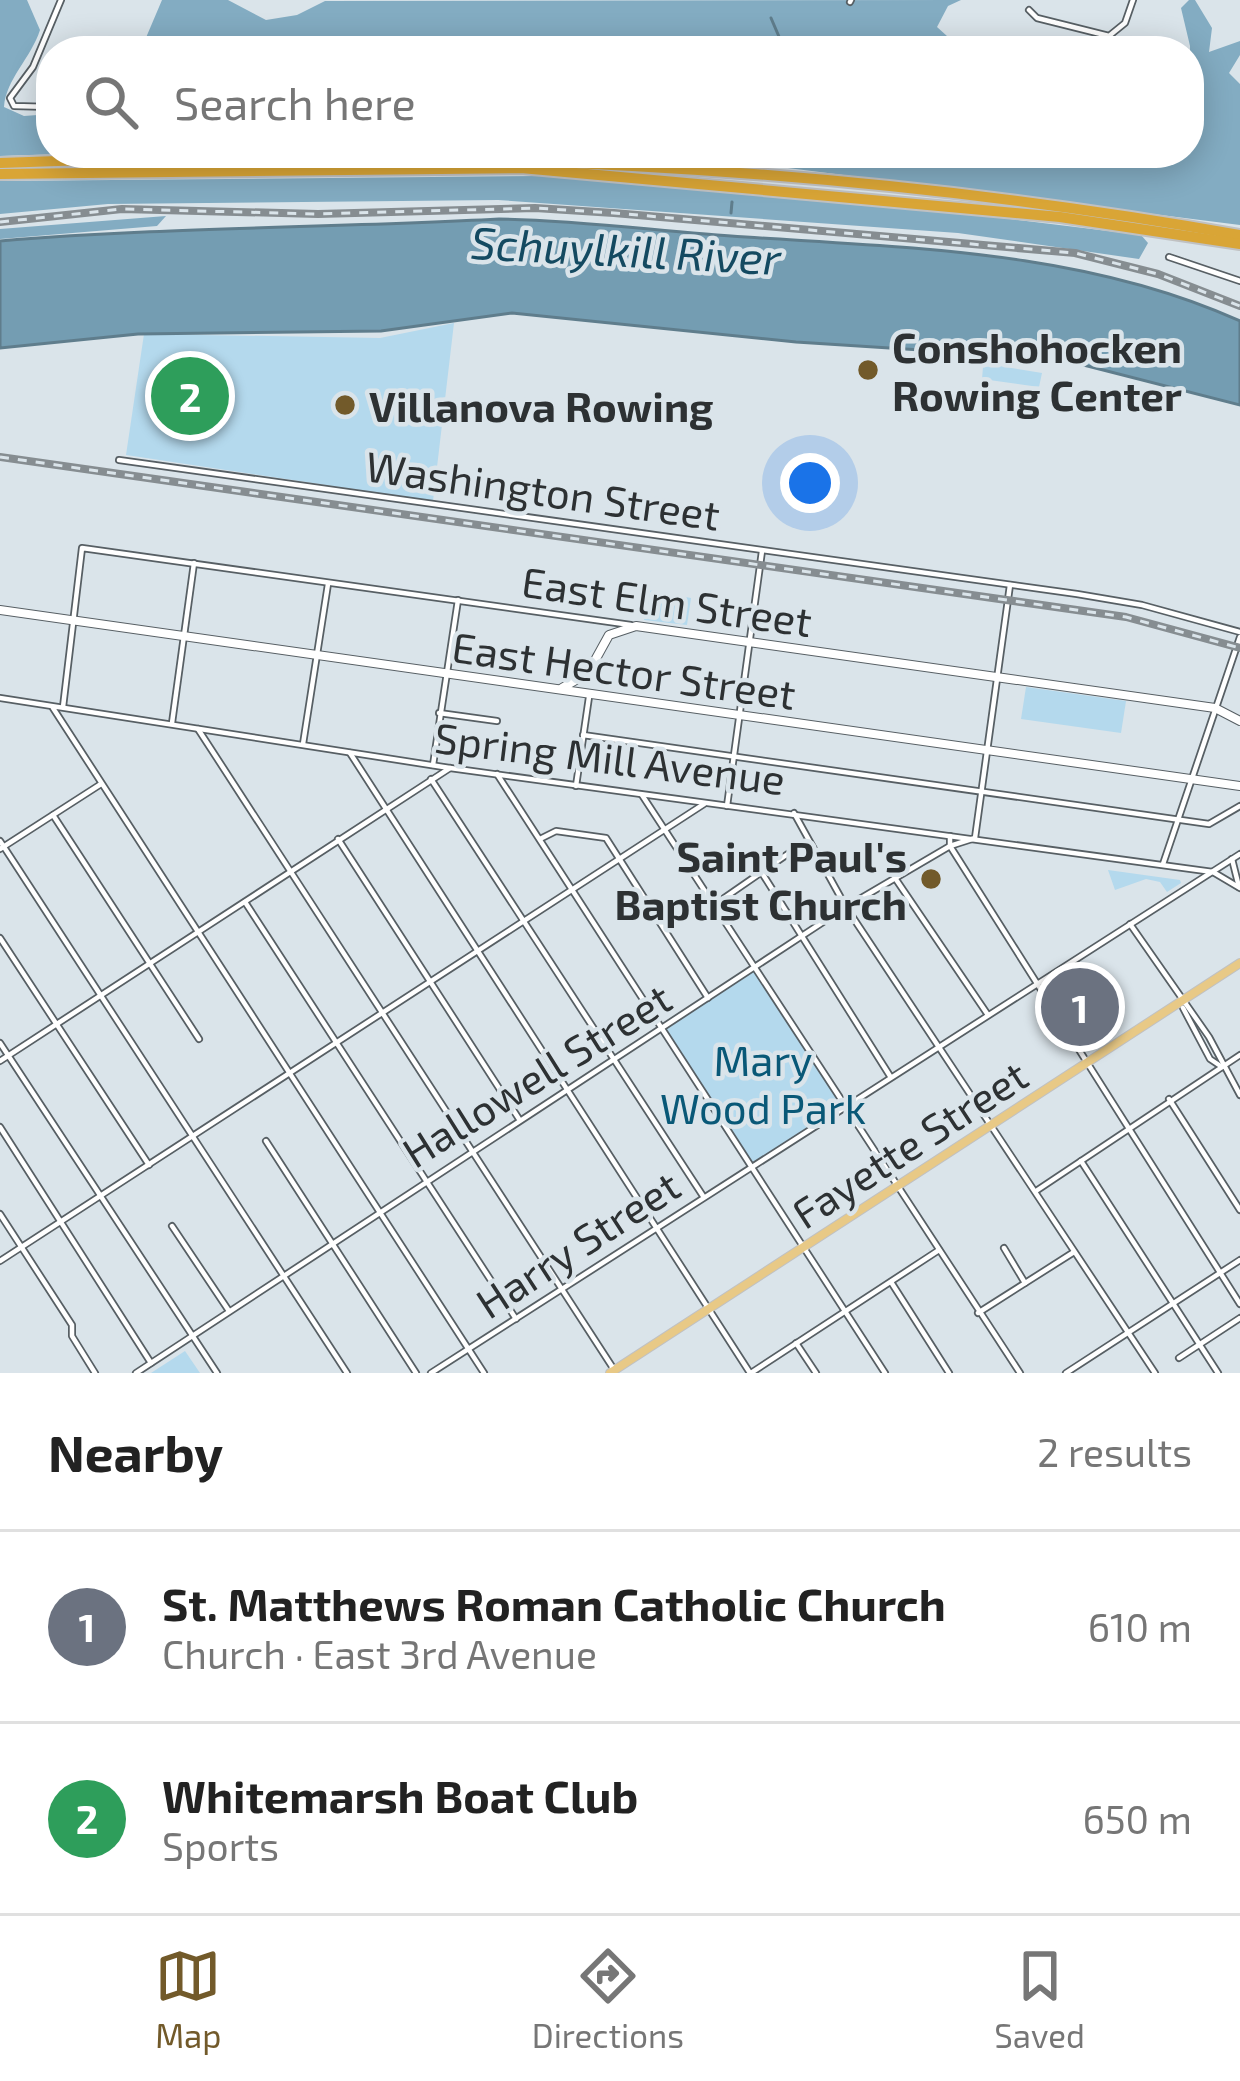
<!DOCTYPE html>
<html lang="en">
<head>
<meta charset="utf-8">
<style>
	body { margin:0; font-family:"Exo 2",sans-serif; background:#f2f2f2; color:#222 }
	.you { position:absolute; left:810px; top:483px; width:42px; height:42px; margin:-30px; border:9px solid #fff; border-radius:50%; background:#1a73e8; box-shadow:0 0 0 18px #1a73e833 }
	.badge { display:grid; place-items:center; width:78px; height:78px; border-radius:50%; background:#725a2a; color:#fff; font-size:39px; font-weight:700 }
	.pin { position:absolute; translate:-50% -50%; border:6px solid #fff; box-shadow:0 3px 12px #0006 }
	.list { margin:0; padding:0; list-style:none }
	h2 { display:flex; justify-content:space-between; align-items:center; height:156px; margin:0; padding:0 48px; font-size:51px }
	h2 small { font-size:39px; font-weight:400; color:#767676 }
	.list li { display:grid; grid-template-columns:78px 1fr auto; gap:36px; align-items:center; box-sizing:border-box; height:192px; padding:0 48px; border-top:3px solid #e0e0e0 }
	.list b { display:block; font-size:45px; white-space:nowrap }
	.list p { margin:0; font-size:39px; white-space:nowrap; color:#767676 }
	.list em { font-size:39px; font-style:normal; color:#767676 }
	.icon { flex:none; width:66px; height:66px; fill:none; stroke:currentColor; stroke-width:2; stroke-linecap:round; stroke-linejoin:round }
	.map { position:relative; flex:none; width:1240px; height:1373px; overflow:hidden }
	.search { position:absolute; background:#fff; box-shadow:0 6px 30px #0003; left:36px; right:36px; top:36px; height:132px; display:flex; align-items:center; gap:30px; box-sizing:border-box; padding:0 42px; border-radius:48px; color:#767676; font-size:45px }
	.sheet { height:540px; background:#fff }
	nav { display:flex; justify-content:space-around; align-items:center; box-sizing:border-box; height:168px; border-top:3px solid #e0e0e0; background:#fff; font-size:33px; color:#767676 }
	nav a { display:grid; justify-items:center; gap:6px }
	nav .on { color:#725a2a }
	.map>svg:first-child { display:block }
</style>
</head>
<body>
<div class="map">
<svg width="1240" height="1373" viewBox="0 0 1240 1373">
	<rect width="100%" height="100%" fill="#dae4ea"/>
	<!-- green -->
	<g fill="#b4d9ed">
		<polygon points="454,323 433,501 126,455 144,334 380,338"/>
		<polygon points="999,366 1042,373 1039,387 982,379 983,367"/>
		<polygon points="648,590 691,598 687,625 644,620"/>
		<polygon points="1026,687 1126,701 1121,733 1021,719"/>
		<polygon points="1108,870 1180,880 1181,883 1167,892 1160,882 1146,879 1115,890"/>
		<polygon points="755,969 845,1107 751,1168 661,1030"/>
		<polygon points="185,1351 200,1373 151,1373"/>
	</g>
	<!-- forest -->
	<g fill="#83acc2">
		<path d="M0 0H27L40 30C31 58 6 79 4 107L24 116 51 114V153H95L0 156Z"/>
		<polygon points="162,0 228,0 266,20 297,15 325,1 961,0 948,6 937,27 947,36 972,38 983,51 148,51 145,40"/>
		<polygon points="1189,0 1195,0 1212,28 1209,52 1240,41 1240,55 1229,73 1240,84 1240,225 724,160 581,153 1189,153 1190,46 1181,8"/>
		<polygon points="544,176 904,206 1141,235 1148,243 1139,259 958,233 498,200 108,204 0,214 0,181"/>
		<polygon points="166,216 157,226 0,239 0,229"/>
	</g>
	<!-- water -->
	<path fill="#749db2" stroke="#5f7d8c" stroke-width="3" d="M499 219C582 220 663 232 746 237 912 248 1085 251 1240 321V405L1060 359 796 342 512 313 381 331 138 334 0 348V241C166 227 332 228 499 219Z"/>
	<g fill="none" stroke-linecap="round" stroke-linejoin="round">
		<!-- stream -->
		<g stroke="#5f7d8c" stroke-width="3">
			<polyline points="771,18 780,39 774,51"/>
			<polyline points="731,213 732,202"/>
		</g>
		<!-- street casing -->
		<g stroke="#575f64" stroke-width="8">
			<g id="street">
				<polyline points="850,2 851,0"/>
				<polyline points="1029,10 1037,18 1109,36 1125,23 1133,0"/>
				<polyline points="51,107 14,106 10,98 33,67 61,0"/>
				<polyline points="1169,257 1240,281"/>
				<polyline points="119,460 1077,594 1142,605 1240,632"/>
				<polyline points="0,698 450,768 1213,872 1240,888"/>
				<polyline points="63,707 82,548 631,625"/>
				<polyline points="53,708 484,1373"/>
				<polyline points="439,713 497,721"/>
				<polyline points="172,723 194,563"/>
				<polyline points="198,729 613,1368"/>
				<polyline points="583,735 1209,824 1240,806"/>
				<polyline points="303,744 328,584"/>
				<polyline points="350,753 750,1373"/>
				<polyline points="433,765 458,600"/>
				<polyline points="497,774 885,1373"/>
				<polyline points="431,779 703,1196"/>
				<polyline points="576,786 589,697"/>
				<polyline points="642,795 1020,1373"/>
				<polyline points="727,806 762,551"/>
				<polyline points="794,813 846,907 1155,1373"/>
				<polyline points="53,815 199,1039"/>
				<polyline points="950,836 950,846 1240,1304"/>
				<polyline points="338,839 519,1119"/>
				<polyline points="540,839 556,831 606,838 708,998"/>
				<polyline points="0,841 347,1373"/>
				<polyline points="0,849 101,784"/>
				<polyline points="1232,859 1239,887"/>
				<polyline points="1163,864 1240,637"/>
				<polyline points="762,873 890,1076"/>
				<polyline points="895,878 988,1015"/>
				<polyline points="245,902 516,1319"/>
				<polyline points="714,905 808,840"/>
				<polyline points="1130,924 1209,1037 1240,1095"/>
				<polyline points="0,938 149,1165"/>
				<polyline points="1183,1008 1210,1059 1222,1067"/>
				<polyline points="0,1043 217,1373"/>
				<polyline points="0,1061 450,768"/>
				<polyline points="1169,1099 1240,1210"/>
				<polyline points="0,1127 151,1363"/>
				<polyline points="266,1141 416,1373"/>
				<polyline points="1081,1161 1218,1373"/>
				<polyline points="1036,1191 1240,1055"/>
				<polyline points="0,1214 72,1325 72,1336 95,1373"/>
				<polyline points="172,1226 229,1311"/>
				<polyline points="1004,1248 1025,1283"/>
				<polyline points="0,1261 704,804"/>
				<polyline points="891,1282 949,1373"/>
				<polyline points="978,1313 1074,1252"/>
				<polyline points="796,1343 816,1373"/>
				<polyline points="1179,1358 1240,1318"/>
				<polyline points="136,1373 846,907 950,846 975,838 1010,585"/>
				<polyline points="431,1373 1240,854"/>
				<polyline points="751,1373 939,1250"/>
				<polyline points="1066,1373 1240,1260"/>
			</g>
		</g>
		<!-- secondary casing -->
		<g stroke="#575f64" stroke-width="10">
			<g id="secondary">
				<polyline points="0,610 1240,786"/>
				<polyline points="562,688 588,673 609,635 636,626 1215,708 1240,721"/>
			</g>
		</g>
		<!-- primary casing -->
		<g stroke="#c0c1c2" stroke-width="10">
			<polyline id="primary" points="610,1373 1240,963"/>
		</g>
		<!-- highway casing -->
		<g stroke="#c0c1c2" stroke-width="14">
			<g id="highway">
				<path d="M0 163C414 146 832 162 1240 235"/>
				<polyline points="0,174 521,168 1060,217 1240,244"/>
			</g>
		</g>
		<!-- street -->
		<use href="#street" stroke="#fff" stroke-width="4.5"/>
		<!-- secondary -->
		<use href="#secondary" stroke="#fff" stroke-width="8"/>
		<!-- primary -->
		<use href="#primary" stroke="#e8c986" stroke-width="8"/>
		<!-- highway -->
		<use href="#highway" stroke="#d9a536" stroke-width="10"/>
		<!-- rail casing -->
		<g stroke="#868d91" stroke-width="8">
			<g id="rail">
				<polyline points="0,222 122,209 318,214 535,208 614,213 1075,253 1158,274 1240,306"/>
				<polyline points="0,457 1126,617 1240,648"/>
			</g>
		</g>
		<!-- rail -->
		<use href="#rail" stroke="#dae4ea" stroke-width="3" stroke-dasharray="9" stroke-linecap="butt"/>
	</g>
	<!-- markers -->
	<g fill="#725a2a" stroke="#dae4ea" stroke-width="4.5">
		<circle cx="868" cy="370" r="12"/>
		<circle cx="345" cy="405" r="12"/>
		<circle cx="931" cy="879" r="12"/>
	</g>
	<g text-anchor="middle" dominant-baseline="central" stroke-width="9" stroke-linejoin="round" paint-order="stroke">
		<!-- poi labels -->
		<g font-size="42" font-weight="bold" fill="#2d3133" stroke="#dae4ea" text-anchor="start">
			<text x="892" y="346">Conshohocken<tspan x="892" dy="48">Rowing Center</tspan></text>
			<text x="369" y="405">Villanova Rowing</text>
			<text x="907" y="855" text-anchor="end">Saint Paul's<tspan x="907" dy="48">Baptist Church</tspan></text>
		</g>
		<!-- street labels -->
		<g font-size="42" fill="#2d3133" stroke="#dae4ea">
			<text transform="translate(543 489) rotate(8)">Washington Street</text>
			<text transform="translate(667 600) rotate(8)">East Elm Street</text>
			<text transform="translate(624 669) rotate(8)">East Hector Street</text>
			<text transform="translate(610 757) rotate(7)">Spring Mill Avenue</text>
			<text transform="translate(536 1074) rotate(-32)">Hallowell Street</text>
			<text transform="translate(909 1143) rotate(-33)">Fayette Street</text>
			<text transform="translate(577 1243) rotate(-33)">Harry Street</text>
		</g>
		<!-- park labels -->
		<g font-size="42" fill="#095877" stroke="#dae4ea">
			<text x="763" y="1059">Mary<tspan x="763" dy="48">Wood Park</tspan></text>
		</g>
		<!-- water labels -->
		<g font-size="45" font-style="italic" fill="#144a61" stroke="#dae4ea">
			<text transform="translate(626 249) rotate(3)">Schuylkill River</text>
		</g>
	</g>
</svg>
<div class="you"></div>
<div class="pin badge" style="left:1080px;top:1007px;background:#6b7280">1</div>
<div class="pin badge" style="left:190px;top:396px;background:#2e9e5b">2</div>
<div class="search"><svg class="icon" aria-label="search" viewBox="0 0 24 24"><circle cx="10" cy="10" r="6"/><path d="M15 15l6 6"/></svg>Search here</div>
</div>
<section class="sheet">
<h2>Nearby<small>2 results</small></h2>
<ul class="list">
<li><span class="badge" style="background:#6b7280">1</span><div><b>St. Matthews Roman Catholic Church</b><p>Church · East 3rd Avenue</p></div><em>610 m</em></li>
<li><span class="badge" style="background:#2e9e5b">2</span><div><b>Whitemarsh Boat Club</b><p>Sports</p></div><em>650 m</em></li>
</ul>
</section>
<nav>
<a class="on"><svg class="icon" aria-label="map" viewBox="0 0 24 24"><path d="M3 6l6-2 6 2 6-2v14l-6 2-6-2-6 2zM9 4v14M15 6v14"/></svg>Map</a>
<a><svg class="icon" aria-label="directions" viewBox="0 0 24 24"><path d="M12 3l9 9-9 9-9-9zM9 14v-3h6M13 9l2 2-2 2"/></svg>Directions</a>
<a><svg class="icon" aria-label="saved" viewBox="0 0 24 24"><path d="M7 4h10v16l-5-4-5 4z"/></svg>Saved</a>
</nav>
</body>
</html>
